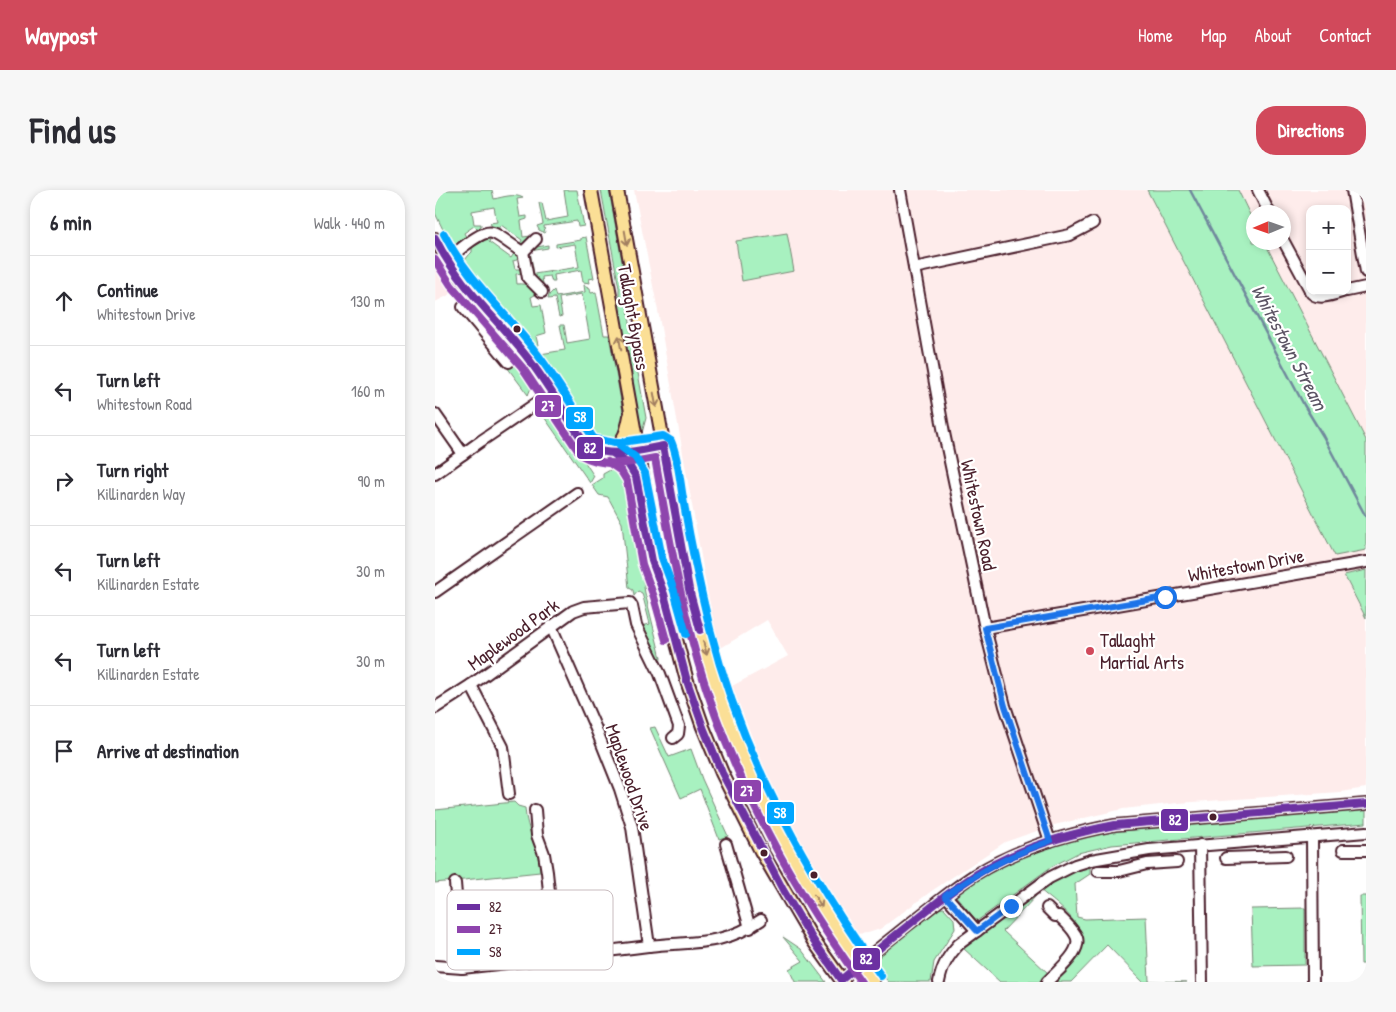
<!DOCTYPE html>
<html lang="en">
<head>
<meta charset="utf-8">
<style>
	body { margin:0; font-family:"Patrick Hand",sans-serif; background:#f7f7f7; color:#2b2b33 }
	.controls { position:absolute; right:15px; top:15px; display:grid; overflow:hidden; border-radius:10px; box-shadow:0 2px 8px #0003 }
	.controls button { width:45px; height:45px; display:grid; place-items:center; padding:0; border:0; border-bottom:1px solid #e1e1e2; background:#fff; color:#2b2b33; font:25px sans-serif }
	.compass { position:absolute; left:811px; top:15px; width:45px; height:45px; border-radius:50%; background:#fff; box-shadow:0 2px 8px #0003; rotate:268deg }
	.stop { position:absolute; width:15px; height:15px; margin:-11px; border:4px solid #1a73e8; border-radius:50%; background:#fff }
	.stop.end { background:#1a73e8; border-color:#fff; box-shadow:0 1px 5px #0008 }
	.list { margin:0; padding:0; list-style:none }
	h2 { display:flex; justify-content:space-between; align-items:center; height:65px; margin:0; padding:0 20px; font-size:21px }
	h2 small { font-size:16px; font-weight:400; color:#7c7c81 }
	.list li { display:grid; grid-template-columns:32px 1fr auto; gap:15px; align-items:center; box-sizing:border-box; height:90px; padding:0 20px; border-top:1px solid #e1e1e2 }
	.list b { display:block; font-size:19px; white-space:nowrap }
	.list p { margin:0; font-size:16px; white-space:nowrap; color:#7c7c81 }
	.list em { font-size:16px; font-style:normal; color:#7c7c81 }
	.icon { flex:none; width:28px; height:28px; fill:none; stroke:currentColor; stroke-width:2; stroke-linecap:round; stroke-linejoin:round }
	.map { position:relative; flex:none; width:931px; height:792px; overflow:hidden; border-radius:20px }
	header { display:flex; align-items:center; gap:30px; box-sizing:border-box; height:70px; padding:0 25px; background:#d1495b; color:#fff }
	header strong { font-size:24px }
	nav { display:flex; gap:28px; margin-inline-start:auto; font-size:18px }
	.intro { display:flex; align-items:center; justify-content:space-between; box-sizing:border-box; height:120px; padding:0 30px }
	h1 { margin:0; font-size:35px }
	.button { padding:12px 22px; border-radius:20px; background:#d1495b; color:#fff; font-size:18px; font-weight:700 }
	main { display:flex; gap:30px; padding:0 30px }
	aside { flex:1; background:#fff; border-radius:20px; box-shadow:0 2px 8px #0003 }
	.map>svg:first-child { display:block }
</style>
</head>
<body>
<header>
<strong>Waypost</strong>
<nav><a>Home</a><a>Map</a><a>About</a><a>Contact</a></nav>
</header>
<div class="intro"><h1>Find us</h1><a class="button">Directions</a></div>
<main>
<aside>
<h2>6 min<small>Walk · 440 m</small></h2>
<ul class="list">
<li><svg class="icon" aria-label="ahead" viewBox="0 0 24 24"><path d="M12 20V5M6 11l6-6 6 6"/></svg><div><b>Continue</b><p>Whitestown Drive</p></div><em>130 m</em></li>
<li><svg class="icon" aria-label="left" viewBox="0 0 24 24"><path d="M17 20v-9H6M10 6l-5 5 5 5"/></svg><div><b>Turn left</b><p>Whitestown Road</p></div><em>160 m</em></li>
<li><svg class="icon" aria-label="right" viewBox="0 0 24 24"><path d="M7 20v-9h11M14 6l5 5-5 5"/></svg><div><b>Turn right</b><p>Killinarden Way</p></div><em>90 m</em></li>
<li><svg class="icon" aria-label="left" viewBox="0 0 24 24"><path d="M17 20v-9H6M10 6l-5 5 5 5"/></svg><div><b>Turn left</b><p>Killinarden Estate</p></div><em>30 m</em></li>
<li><svg class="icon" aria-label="left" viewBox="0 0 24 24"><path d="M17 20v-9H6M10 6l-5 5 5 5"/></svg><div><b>Turn left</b><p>Killinarden Estate</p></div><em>30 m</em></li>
<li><svg class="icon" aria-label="arrive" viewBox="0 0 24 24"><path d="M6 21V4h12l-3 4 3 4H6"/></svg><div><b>Arrive at destination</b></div></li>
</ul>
</aside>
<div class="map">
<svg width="931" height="792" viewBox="0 0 931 792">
	<rect width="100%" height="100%" fill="#fff"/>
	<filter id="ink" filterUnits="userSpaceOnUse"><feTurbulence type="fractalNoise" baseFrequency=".02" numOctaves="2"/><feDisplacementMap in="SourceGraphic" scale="10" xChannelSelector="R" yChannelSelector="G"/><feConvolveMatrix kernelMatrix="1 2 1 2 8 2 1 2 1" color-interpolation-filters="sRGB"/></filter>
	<g filter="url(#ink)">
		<!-- built -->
		<g fill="#feeceb" fill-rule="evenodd">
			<polygon points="199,0 712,0 900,366 931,360 931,380 909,386 931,428 931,598 905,602 743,613 688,619 619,635 570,652 498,700 445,739 433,743 420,744 393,702 339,604 297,496 353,466 332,430 284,459 272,400 223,121"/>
			<path d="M803 0H931V250L830 53 848 52V22H818V31ZM875 19H912V101H875Z"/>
			<polygon points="0,76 19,101 12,106 0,112"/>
		</g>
		<!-- green -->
		<g fill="#a8f1c0" stroke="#798876">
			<path d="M0 0H57L59 9C68 7 80 3 88 8L82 9 85 27 92 26V29L86 31 88 47 96 46C94 51 89 55 84 56L87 50 66 35 62 40 57 37 55 33 62 32 59 17 37 21 39 34H46L45 42 39 36 29 43 31 47C25 51 21 55 14 52L0 23Z"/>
			<polygon points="129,0 142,0 149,36 143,37 142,31 109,36 110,43 104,40 102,36 108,34 104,13 107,13 111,31 133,27"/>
			<polygon points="166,0 174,0 188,77 197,149 211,228 207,243 184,120 184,98"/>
			<polygon points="712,0 803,0 818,31 818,52 830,53 931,250 931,360 900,366"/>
			<polygon points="352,43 359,81 307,91 301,51"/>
			<path d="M56 47 54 52 76 68 80 62 85 69 78 71 80 79H86L87 83 81 84 82 94C92 93 96 97 102 104L96 107 98 116 106 115 111 143 101 146 105 164 130 160 125 135H129L132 153 155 149 147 104 124 108 127 126 124 127 120 108 113 109 114 105 119 100 121 107 150 102 149 95 155 98 156 103 161 102 169 145H174L189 227 190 238 174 255 167 256 152 248 100 165 67 125 49 106 52 103 45 93 41 96C30 82 22 76 37 62V57Z"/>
			<polygon points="151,47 159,88 154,89 155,93 148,92 146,80 119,85 120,92 117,92 115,86 107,87 108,94 103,93 98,90 93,64 101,53 102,57 113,55 113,58 95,61 99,84 144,77 140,54 121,57 121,54 146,50 146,48"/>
			<polygon points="80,171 96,194 96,198 93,205 72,177"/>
			<polygon points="107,224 117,224 131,244 129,248 135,255 138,254 159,286 155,293"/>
			<polygon points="177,279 185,281 191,288 210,403 226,468 225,474 207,436 215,434 207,403 203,401 199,406 198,400 194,398 187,333 173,307 164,305 157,295 168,288 168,284"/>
			<polygon points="931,380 931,428 909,385"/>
			<polygon points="220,537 234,567 256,559 267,589 293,646 284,649 265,599 246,608 215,538"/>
			<path d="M79 612 83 616 90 618C91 640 105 660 105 682L0 693V620Z"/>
			<polygon points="931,620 931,633 677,655 643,663 616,677 542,731 520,705 544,688 574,673 620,653 666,640"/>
			<path d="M655 672V684L640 694 642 727 650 729 711 727 714 791 752 792H708L672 755 636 792H619C627 784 636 776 643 767 662 741 620 713 604 699L620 689Z"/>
			<polygon points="599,702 601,706 568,741 614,784 606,792 565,792 528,758"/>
			<polygon points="925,706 931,706 931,774 926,774"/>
			<polygon points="509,718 519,729 520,739 499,772 496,792 454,792 442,781 440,766 500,719"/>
			<polygon points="870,718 870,775 818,776 816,719"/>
			<polygon points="348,747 366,759 391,792 360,792 354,779 368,771"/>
		</g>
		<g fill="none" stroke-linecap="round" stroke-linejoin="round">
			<!-- stream -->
			<polyline stroke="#6f889c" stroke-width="2.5" points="755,0 869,215 888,246 931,327"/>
			<!-- minor casing -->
			<g stroke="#4a1f2b" stroke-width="14">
				<g id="minor">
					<polyline points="465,0 509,243 550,438 570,516 615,651"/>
					<polyline points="823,0 834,22"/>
					<polyline points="917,0 931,82"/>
					<path d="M0 48 11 70 24 88 95 171 152 257C176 270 203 260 228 256"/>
					<polyline points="848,50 875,100"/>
					<polyline points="88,62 101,49"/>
					<path d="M11 70C22 63 45 39 58 43 68 47 78 57 88 62L93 88 107 102"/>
					<polyline points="479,78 635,45 658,33"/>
					<path d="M875 101C881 112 900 104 910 101"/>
					<polyline points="912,101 931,97"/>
					<polyline points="28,117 74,172"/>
					<polyline points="0,224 28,264"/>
					<polyline points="0,284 46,251 115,204"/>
					<polyline points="0,402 142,303"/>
					<polyline points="116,436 161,539 185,599 197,637 214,756"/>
					<polyline points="550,438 931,372"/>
					<polyline points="36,495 68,557 74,604"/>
					<polyline points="0,518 36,495 138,421 149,417 195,413 197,416 201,435 225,484 244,536 243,544 238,548"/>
					<polyline points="100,620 102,645 109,664 112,682 121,768"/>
					<polyline points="877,647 878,792"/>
					<polyline points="291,654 315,738"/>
					<polyline points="765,655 767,792"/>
					<polyline points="908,660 931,660"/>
					<polyline points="791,668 851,666"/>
					<polyline points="663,681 684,681 712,674 742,672"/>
					<polyline points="20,693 27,778"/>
					<polyline points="511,706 542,741"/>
					<path d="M612 718 620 726H624C629 731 636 737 640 744 651 759 622 781 612 792"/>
					<path d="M0 776 27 778C89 771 151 764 213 756 257 751 287 757 326 730"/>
					<path d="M406 790C435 765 465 741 495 718 510 706 525 694 541 684 583 658 631 644 680 635L931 614"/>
					<path d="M504 792C507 776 513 766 524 754L614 688 640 675 656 670 714 660 931 642"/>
				</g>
			</g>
			<!-- major casing -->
			<g stroke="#4a1f2b" stroke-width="16">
				<g id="major">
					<polyline points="156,0 229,404 252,491 268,537 287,583 326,661 378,750 408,792"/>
					<path d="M182 0C199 93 216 186 233 279 244 344 255 410 274 474 309 589 366 696 438 792"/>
					<path d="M168 264C188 252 191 249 195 226"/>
					<path d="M179 264C194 275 200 281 203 299"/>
				</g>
			</g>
			<!-- minor -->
			<use href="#minor" stroke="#fff" stroke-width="10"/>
			<!-- major -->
			<use href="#major" stroke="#fbdf96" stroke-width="12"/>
			<!-- bus-1 casing -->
			<g stroke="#fff" stroke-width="11">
				<g id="bus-1">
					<path d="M0 48C24 97 63 129 95 171 116 199 133 229 152 257 178 268 202 261 228 256L254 399 265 440"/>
					<path d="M179 264 193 274 201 287 217 371 229 404 252 491 268 537 287 583 348 700 378 750 406 790C435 765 465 742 495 718 515 702 535 687 557 675 596 654 638 643 680 635L931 614"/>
				</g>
			</g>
			<!-- bus-2 casing -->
			<g stroke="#fff" stroke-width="11">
				<g id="bus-2">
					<path d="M0 70 16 95 87 177 146 265C169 278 195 273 220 268 232 336 244 405 263 472 297 588 355 694 426 792"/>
					<polyline points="173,272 186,281 192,291 207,374 219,407 231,450"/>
				</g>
			</g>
			<!-- bus-3 casing -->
			<g stroke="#fff" stroke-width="11">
				<g id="bus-3">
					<path d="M9 44C33 91 72 123 103 165 123 192 140 221 159 249L180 253 228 246 236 251C244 269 245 294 249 314 256 356 265 398 275 439 307 566 370 681 446 786"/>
					<polyline points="185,256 200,267 210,283 227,368 239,401 251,444"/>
				</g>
			</g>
			<!-- bus-1 -->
			<use href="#bus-1" stroke="#6c30a1" stroke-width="8"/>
			<!-- bus-2 -->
			<use href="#bus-2" stroke="#8e44ad" stroke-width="8"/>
			<!-- bus-3 -->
			<use href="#bus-3" stroke="#00a6ff" stroke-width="8"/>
		</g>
		<!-- one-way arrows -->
		<defs><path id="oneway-shaft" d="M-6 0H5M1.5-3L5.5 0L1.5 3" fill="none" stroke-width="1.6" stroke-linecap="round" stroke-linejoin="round" transform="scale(1.25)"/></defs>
		<g stroke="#a27f60">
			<use href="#oneway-shaft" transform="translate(191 48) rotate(80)"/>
			<use href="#oneway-shaft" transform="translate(185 153) rotate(-100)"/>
			<use href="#oneway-shaft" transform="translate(220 210) rotate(80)"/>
			<use href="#oneway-shaft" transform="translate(270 458) rotate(75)"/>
			<use href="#oneway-shaft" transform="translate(383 711) rotate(57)"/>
		</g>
	</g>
	<g fill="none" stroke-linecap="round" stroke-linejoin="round" filter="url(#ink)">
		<!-- route -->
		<path stroke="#1a73e8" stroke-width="6" d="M576 716 542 741 510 706C545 681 575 665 615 651L570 516 550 438 730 407"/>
	</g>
	<!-- markers -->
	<g fill="#4a1f2b" stroke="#fff" stroke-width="2">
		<circle cx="82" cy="139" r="4.5"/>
		<circle cx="778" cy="627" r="4.5"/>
		<circle cx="329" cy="663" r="4.5"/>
		<circle cx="379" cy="685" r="4.5"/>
	</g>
	<circle fill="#d1495b" stroke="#fff" stroke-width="2" cx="655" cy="461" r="5"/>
	<g text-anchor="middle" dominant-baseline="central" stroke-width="4.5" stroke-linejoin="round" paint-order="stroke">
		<!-- street labels -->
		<g font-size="19" fill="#4a1f2b" stroke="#fff">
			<text transform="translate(199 127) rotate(80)">Tallaght Bypass</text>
			<text transform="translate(544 325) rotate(78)">Whitestown Road</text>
			<text transform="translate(811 375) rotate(-10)">Whitestown Drive</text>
			<text transform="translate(78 444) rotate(-36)">Maplewood Park</text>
			<text transform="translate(195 587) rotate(71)">Maplewood Drive</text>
		</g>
		<!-- poi labels -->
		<g font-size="19" fill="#4a1f2b" stroke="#fff" text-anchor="start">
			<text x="665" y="450">Tallaght<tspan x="665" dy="22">Martial Arts</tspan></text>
		</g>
		<!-- water labels -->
		<g font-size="20" font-style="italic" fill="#5c5464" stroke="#fff">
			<text transform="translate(855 157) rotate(62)">Whitestown Stream</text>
		</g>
	</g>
	<!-- legend -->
	<rect x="12" y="700" width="166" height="80" rx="8" fill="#fff" stroke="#c9bcbf" stroke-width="1"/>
	<rect x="22" y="714" width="23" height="6" fill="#6c30a1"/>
	<rect x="22" y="736" width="23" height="7" fill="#8e44ad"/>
	<rect x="22" y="759" width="23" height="6" fill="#00a6ff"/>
	<g font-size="14" fill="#4a1f2b">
		<text x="54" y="722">82</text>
		<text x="54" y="744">27</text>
		<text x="54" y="767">S8</text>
	</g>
	<g stroke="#fff" stroke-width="2">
		<rect x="99" y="204" width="28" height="24" rx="5" fill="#8e44ad"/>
		<rect x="130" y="216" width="29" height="24" rx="5" fill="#00a6ff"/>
		<rect x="141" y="246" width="28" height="24" rx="5" fill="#6c30a1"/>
		<rect x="298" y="589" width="29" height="24" rx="5" fill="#8e44ad"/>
		<rect x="331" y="611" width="29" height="24" rx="5" fill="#00a6ff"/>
		<rect x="725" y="618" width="29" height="24" rx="5" fill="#6c30a1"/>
		<rect x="417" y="757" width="29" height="24" rx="5" fill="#6c30a1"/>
	</g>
	<g font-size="14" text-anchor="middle" font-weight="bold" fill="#fff">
		<text x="113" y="221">27</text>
		<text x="145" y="232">S8</text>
		<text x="155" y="263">82</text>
		<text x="312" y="606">27</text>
		<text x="345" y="628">S8</text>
		<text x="740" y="635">82</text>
		<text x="431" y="774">82</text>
	</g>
</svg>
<div class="controls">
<button>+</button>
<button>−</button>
</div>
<svg class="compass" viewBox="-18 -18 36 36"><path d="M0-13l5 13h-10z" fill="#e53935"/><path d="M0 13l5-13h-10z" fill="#7c7c81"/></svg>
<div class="stop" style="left:730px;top:407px"></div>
<div class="stop end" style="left:576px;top:716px"></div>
</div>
</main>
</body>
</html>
